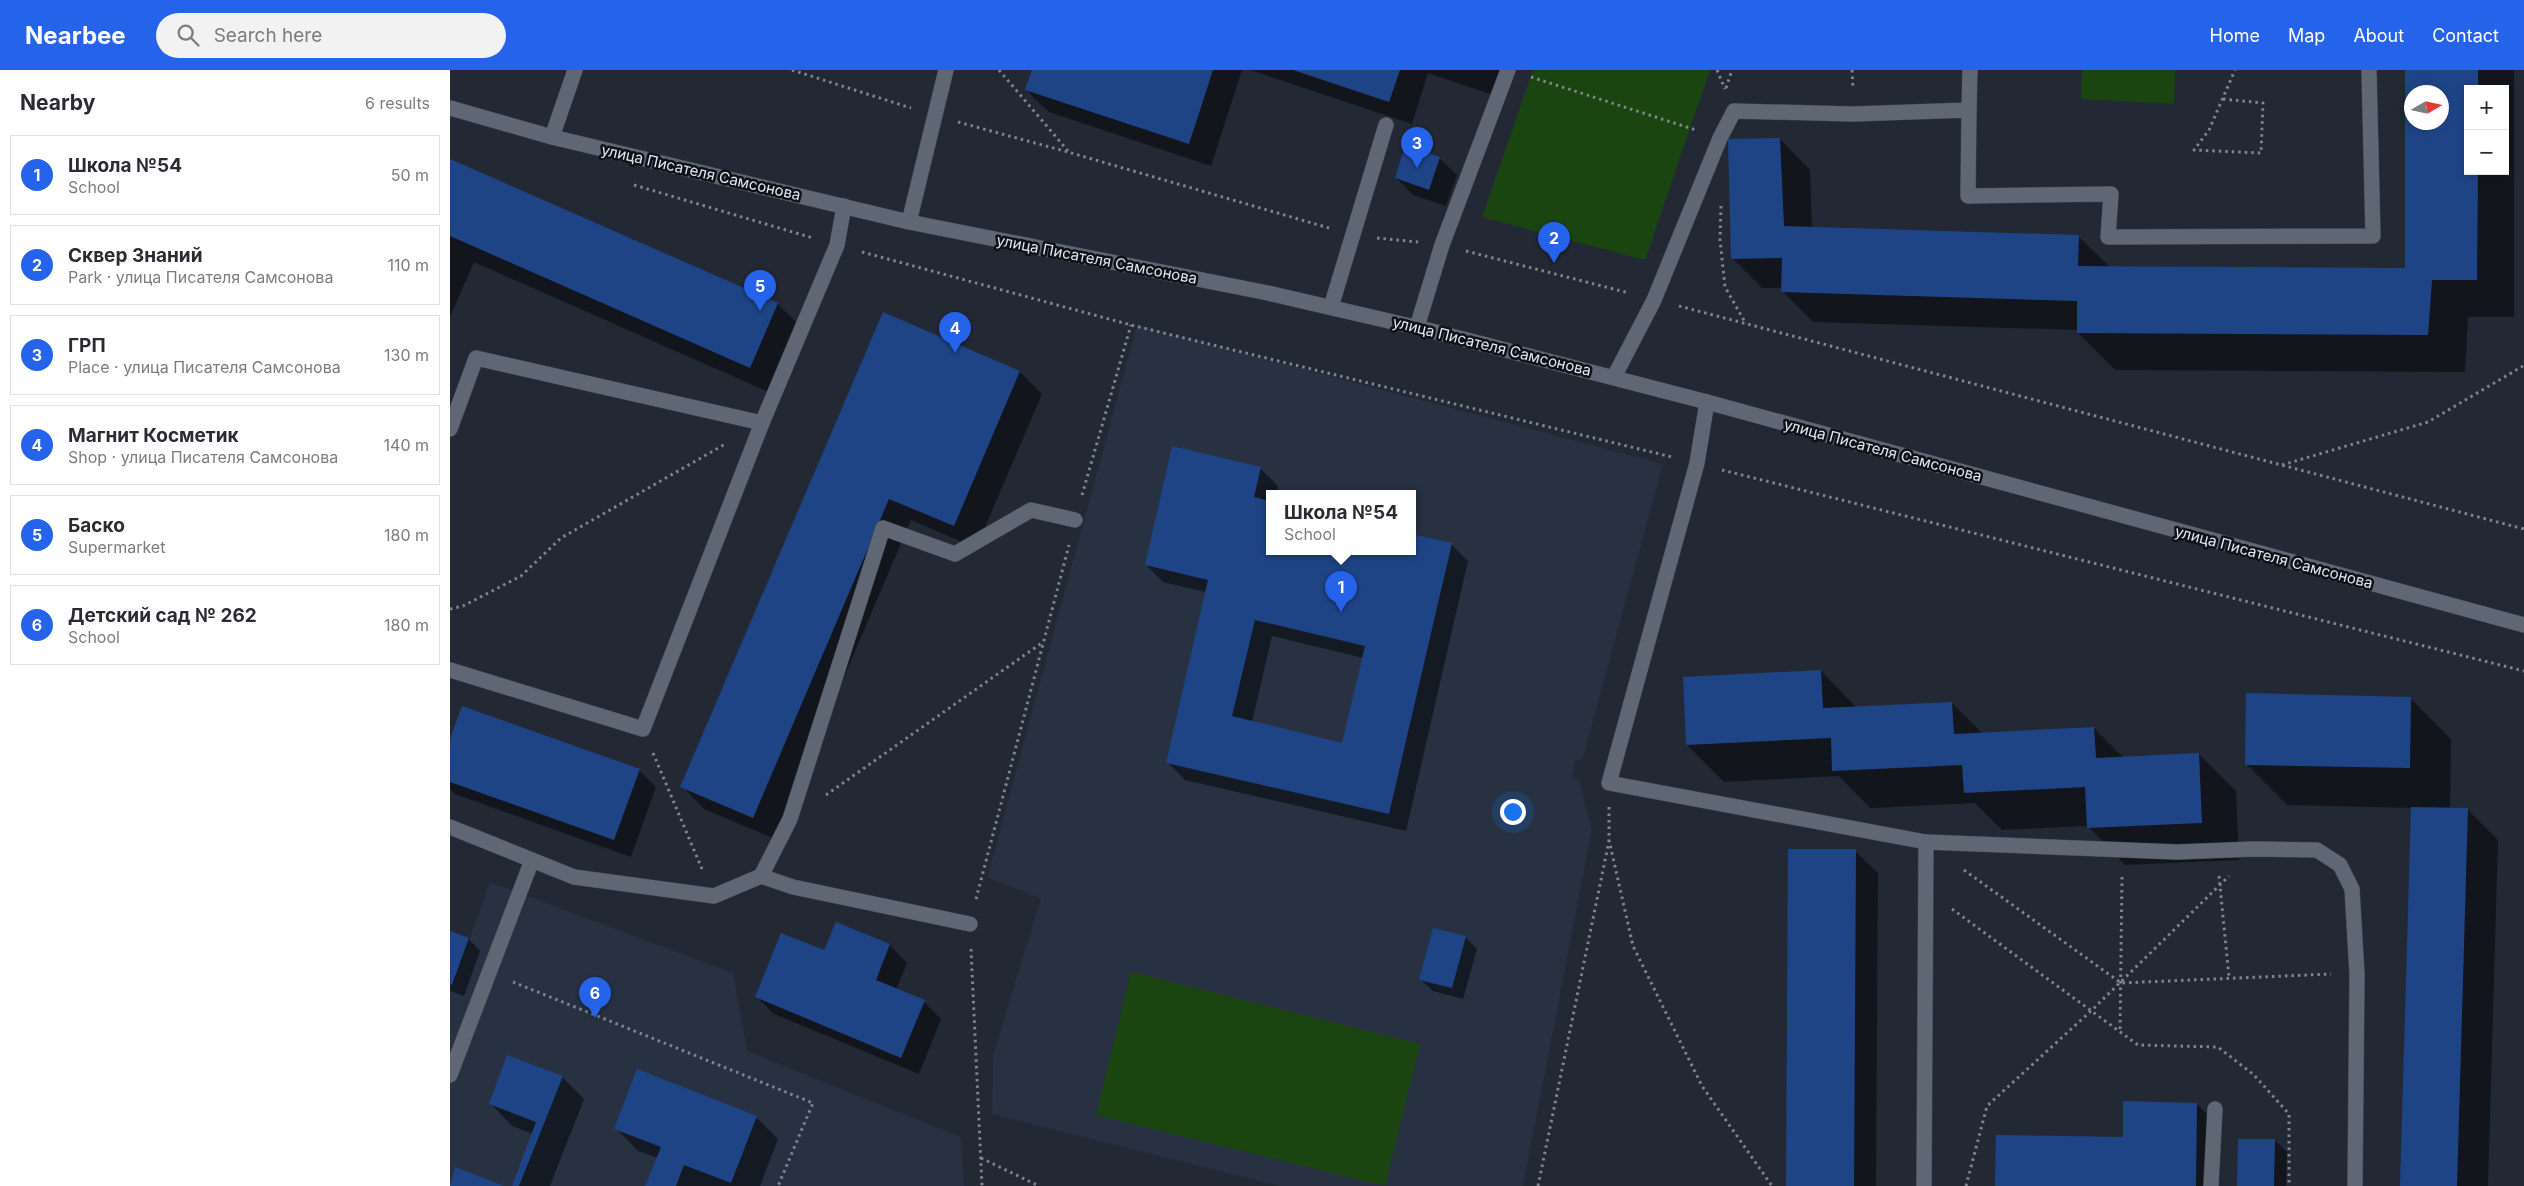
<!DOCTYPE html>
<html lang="en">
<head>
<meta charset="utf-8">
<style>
	body { margin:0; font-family:Inter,sans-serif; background:#f2f2f3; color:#2b2b33 }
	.controls { position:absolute; right:15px; top:15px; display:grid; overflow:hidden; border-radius:0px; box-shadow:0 2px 8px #0003 }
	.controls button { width:45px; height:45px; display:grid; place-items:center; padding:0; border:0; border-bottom:1px solid #e1e1e2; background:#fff; color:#2b2b33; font:25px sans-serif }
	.compass { position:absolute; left:1954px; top:15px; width:45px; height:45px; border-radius:50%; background:#fff; box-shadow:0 2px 8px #0003; rotate:81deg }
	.you { position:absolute; left:1062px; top:741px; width:18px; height:18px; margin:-12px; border:4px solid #fff; border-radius:50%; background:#1a73e8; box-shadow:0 0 0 8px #1a73e833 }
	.badge { display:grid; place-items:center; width:32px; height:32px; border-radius:50%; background:#2563eb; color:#fff; font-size:16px; font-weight:700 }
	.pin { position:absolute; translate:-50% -41px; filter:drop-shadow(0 1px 2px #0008) }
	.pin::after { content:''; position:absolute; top:26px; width:18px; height:15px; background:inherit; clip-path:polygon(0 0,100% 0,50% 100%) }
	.popup { position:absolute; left:816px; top:420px; width:150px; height:65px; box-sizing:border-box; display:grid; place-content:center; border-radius:0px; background:#fff; filter:drop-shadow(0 1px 4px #0005); font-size:16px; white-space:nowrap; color:#7c7c81 }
	.popup b { font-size:19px; color:#2b2b33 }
	.popup::after { content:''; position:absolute; left:50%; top:100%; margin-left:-10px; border:10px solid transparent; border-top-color:#fff }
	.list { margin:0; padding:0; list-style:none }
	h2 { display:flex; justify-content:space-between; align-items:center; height:65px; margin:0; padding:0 20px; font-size:21px }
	h2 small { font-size:16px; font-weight:400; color:#7c7c81 }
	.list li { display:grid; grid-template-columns:32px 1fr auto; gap:15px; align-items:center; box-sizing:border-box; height:80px; margin:0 10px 10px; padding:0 10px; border:1px solid #e1e1e2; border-radius:0px }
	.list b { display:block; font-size:19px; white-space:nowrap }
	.list p { margin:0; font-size:16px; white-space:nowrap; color:#7c7c81 }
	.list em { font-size:16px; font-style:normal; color:#7c7c81 }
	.icon { flex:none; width:28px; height:28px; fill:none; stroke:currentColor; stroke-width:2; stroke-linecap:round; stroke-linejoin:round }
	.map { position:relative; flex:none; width:2074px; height:1116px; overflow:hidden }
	header { display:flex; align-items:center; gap:30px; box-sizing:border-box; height:70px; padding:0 25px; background:#2563eb; color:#fff }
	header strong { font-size:24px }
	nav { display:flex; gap:28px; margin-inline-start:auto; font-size:18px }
	.search { width:350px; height:45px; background:#f2f2f3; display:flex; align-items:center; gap:12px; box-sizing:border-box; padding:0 18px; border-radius:28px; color:#7c7c81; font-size:19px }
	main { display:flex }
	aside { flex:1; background:#fff }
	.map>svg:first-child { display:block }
</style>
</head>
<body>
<header>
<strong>Nearbee</strong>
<div class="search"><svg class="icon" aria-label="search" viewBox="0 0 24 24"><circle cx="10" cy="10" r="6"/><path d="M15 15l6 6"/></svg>Search here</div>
<nav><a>Home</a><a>Map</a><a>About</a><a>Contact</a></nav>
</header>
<main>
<aside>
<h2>Nearby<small>6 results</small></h2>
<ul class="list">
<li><span class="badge">1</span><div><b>Школа №54</b><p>School</p></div><em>50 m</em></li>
<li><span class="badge">2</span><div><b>Сквер Знаний</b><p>Park · улица Писателя Самсонова</p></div><em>110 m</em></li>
<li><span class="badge">3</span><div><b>ГРП</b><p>Place · улица Писателя Самсонова</p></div><em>130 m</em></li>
<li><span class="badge">4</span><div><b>Магнит Косметик</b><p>Shop · улица Писателя Самсонова</p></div><em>140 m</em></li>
<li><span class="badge">5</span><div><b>Баско</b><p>Supermarket</p></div><em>180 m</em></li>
<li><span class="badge">6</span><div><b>Детский сад № 262</b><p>School</p></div><em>180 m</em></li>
</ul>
</aside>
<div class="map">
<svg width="2074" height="1116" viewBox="0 0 2074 1116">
	<rect width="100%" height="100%" fill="#222934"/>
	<!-- built -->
	<g fill="#273142" fill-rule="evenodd">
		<path d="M687 255 1213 394 1132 691 1126 689 1121 708 1129 710 1142 759 1073 1116H829L542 1044 543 986 591 828 538 808V805ZM820 423H962V481H820Z"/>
		<polygon points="40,812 283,903 297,981 511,1067 514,1116 0,1116 0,914 3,915"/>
	</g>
	<!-- green -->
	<g fill="#1a4511">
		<polygon points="1083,0 1260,0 1195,190 1032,147"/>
		<polygon points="1632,0 1725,0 1724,34 1631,29"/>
		<polygon points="681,902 970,974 935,1116 646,1045"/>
	</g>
	<!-- shadow -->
	<g fill="#0007" fill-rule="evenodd">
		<polygon points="583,0 792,0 761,96 599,42 576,20"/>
		<polygon points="800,0 1058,0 1049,27 978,3 962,54"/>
		<path d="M1957 0H2064V247H2018L2015 302 1665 300 1628 263V260L1363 252 1333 222V218H1312L1282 188 1330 69 1360 100 1362 158 1628 166 1659 196 1956 199ZM2018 19H2055V101H2018ZM1962 22H1992V52H1962Z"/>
		<polygon points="989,88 1007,105 996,136 963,125 946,108"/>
		<polygon points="0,91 328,234 358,264 330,327 24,192 0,247"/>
		<polygon points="434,243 570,302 592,324 526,478 461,450 325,769 254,739 232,716"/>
		<path d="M810 398 828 416 826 423H820V481H962L1001 474 1018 491 956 761 735 710 717 692 756 522 713 512 696 495ZM822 566 913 588 893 675 802 652Z"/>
		<polygon points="1371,601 1407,638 1502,633 1532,663 1644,658 1674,688 1749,684 1786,721 1789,790 1675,795 1638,756 1552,760 1525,733 1420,738 1389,706 1274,712 1237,675"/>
		<polygon points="1960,628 2001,669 2000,739 2018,740 2048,770 2038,1116 1951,1116 1962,738 1837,735 1796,694"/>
		<polygon points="0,672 189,700 206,717 181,787 5,724 0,719"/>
		<polygon points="1405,781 1428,803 1426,1116 1338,1116"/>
		<polygon points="386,854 440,875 457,893 446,920 474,932 491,949 469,1004 324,944 307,927 375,882"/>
		<polygon points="0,862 19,869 30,881 14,926 0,921"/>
		<polygon points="1015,867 1027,879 1013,929 983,921 971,910"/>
		<polygon points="112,1007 134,1029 100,1116 63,1116 83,1064 62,1056 40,1033"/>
		<polygon points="1747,1034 1764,1051 1763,1116 1547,1116 1674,1068"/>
		<polygon points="306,1047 328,1069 310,1116 197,1116 208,1088 188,1081 166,1058"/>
		<polygon points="1825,1071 1837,1082 1836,1116 1789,1116"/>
	</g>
	<!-- building -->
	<g fill="#1f4486" fill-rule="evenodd">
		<polygon points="582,0 763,0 739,74 575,20"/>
		<polygon points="843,0 950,0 939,32"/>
		<path d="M1955 0H2028V19H2018V101H2028L2027 210H1982L1978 265 1627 263V231L1331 222 1332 188 1281 189 1278 69 1330 68 1334 156 1629 165 1628 196 1955 198ZM1962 22H1992V52H1962Z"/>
		<polygon points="955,76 990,87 979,120 945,108"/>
		<polygon points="0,89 328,233 300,298 0,166"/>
		<polygon points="433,242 570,301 504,456 439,429 303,748 230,717"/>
		<path d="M722 376 811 397 804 427 820 431V481H962V464L1002 473 939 744 716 693 758 510 695 495ZM805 550 915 576 892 673 782 646Z"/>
		<polygon points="1371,600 1373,638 1502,632 1504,664 1644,657 1646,688 1749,683 1752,753 1637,758 1635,717 1514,723 1512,695 1382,701 1381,668 1236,675 1233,607"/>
		<polygon points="1796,623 1961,627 1960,698 1795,695"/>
		<polygon points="12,636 190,699 164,770 0,712 0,669"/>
		<polygon points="1961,737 2018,738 2007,1116 1950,1116"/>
		<polygon points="1338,779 1406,779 1404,1116 1336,1116"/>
		<polygon points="386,852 440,874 426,910 475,930 451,988 305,927 331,863 374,880"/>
		<polygon points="983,858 1016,866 1002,918 969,910"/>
		<polygon points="0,861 19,868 2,915 0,914"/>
		<polygon points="57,985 113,1006 69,1116 62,1116 86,1052 39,1034"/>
		<polygon points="187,999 307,1046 281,1113 234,1095 226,1116 195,1116 211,1077 164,1059"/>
		<polygon points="1673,1031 1747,1033 1746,1116 1545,1116 1546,1065 1673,1067"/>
		<polygon points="1788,1069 1825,1069 1824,1116 1787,1116"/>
		<polygon points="5,1097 54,1116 0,1116"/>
	</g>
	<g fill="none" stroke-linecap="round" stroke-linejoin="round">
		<!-- minor casing -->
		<g stroke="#3f454f" stroke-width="16">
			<g id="minor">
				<polyline points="0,38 102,67 459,152 818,223 982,261 1257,332 2074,555"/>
				<polyline points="1519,40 1520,0"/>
				<polyline points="102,67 125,0"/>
				<polyline points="459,152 496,0"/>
				<polyline points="881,237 936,55"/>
				<polyline points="967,257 992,175 1058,0"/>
				<polyline points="1164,307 1204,230 1270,68 1284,41 1403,44 1519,40 1518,126 1661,124 1658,167 1923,166 1919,0"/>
				<polyline points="1257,332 1247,393 1159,713 1476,772 1727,782 1804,779 1867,780 1890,795 1902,819 1907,904 1905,1116"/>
				<polyline points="0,359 26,288 312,353 387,175 394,136"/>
				<polyline points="0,600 193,659 312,353"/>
				<polyline points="0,757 124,807 264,826 311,806 343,817 520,854"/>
				<polyline points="311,806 340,749 433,458 505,484 581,440 625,450"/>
				<polyline points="0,1005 82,790"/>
				<polyline points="1474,1116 1476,772"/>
				<polyline points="1761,1116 1765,1039"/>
			</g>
		</g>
		<!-- path -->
		<g stroke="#7f858f" stroke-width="3" stroke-dasharray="2.5 4" stroke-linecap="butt">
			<polyline points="342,0 461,38"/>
			<polyline points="549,0 618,81"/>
			<polyline points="1267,0 1275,19"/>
			<polyline points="1402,0 1403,19"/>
			<polyline points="1081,7 1246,60"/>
			<polyline points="1276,18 1282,0"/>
			<polyline points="1773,29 1813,33 1811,83 1744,80 1759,60 1785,0"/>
			<polyline points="508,52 618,82 879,158"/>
			<polyline points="184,115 363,168"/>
			<polyline points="1271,136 1270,170 1275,217 1296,254"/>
			<polyline points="927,168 968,172"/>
			<polyline points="1016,181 1179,223"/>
			<polyline points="412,182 681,255 1222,387"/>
			<polyline points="1229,236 2074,459"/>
			<polyline points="1832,395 1978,352 2073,296"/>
			<polyline points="1272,400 2074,601"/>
			<polyline points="632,425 681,255"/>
			<polyline points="0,539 13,536 71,506 111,468 277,373"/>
			<polyline points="203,683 252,799"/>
			<polyline points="376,725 593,572"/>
			<polyline points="1159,737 1159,770 1183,876 1252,1016 1322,1116"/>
			<polyline points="1514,800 1671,913 1881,904"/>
			<polyline points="1769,806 1779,907"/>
			<polyline points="526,829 619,475"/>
			<polyline points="1502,839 1688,975 1768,977 1804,1005 1839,1044 1839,1116"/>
			<polyline points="521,879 532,1116"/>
			<polyline points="63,912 363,1033 328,1116"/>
			<polyline points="1670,959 1672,806"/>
			<polyline points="531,1088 589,1116"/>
			<polyline points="1088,1116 1159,771"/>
			<polyline points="1516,1116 1537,1036 1642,940 1779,806"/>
		</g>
		<!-- minor -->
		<use href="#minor" stroke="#5f6775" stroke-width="15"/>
	</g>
	<g text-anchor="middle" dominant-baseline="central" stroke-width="5" stroke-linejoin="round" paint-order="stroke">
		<!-- street labels -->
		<g font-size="15" fill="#e3e8f0" stroke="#0e1117">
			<text transform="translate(251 102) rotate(13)">улица Писателя Самсонова</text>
			<text transform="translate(647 189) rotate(11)">улица Писателя Самсонова</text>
			<text transform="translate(1042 276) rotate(14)">улица Писателя Самсонова</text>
			<text transform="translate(1433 380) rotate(15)">улица Писателя Самсонова</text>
			<text transform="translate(1824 487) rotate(15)">улица Писателя Самсонова</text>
		</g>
	</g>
</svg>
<div class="controls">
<button>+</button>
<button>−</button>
</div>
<svg class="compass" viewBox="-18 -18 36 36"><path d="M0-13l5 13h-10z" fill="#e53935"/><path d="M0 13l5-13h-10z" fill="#7c7c81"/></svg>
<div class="you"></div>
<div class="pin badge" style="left:891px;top:542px">1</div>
<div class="popup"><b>Школа №54</b>School</div>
<div class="pin badge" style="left:1104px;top:193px">2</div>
<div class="pin badge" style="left:967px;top:98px">3</div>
<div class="pin badge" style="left:505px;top:283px">4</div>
<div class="pin badge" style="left:310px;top:241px">5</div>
<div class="pin badge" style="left:145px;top:948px">6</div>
</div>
</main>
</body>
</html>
